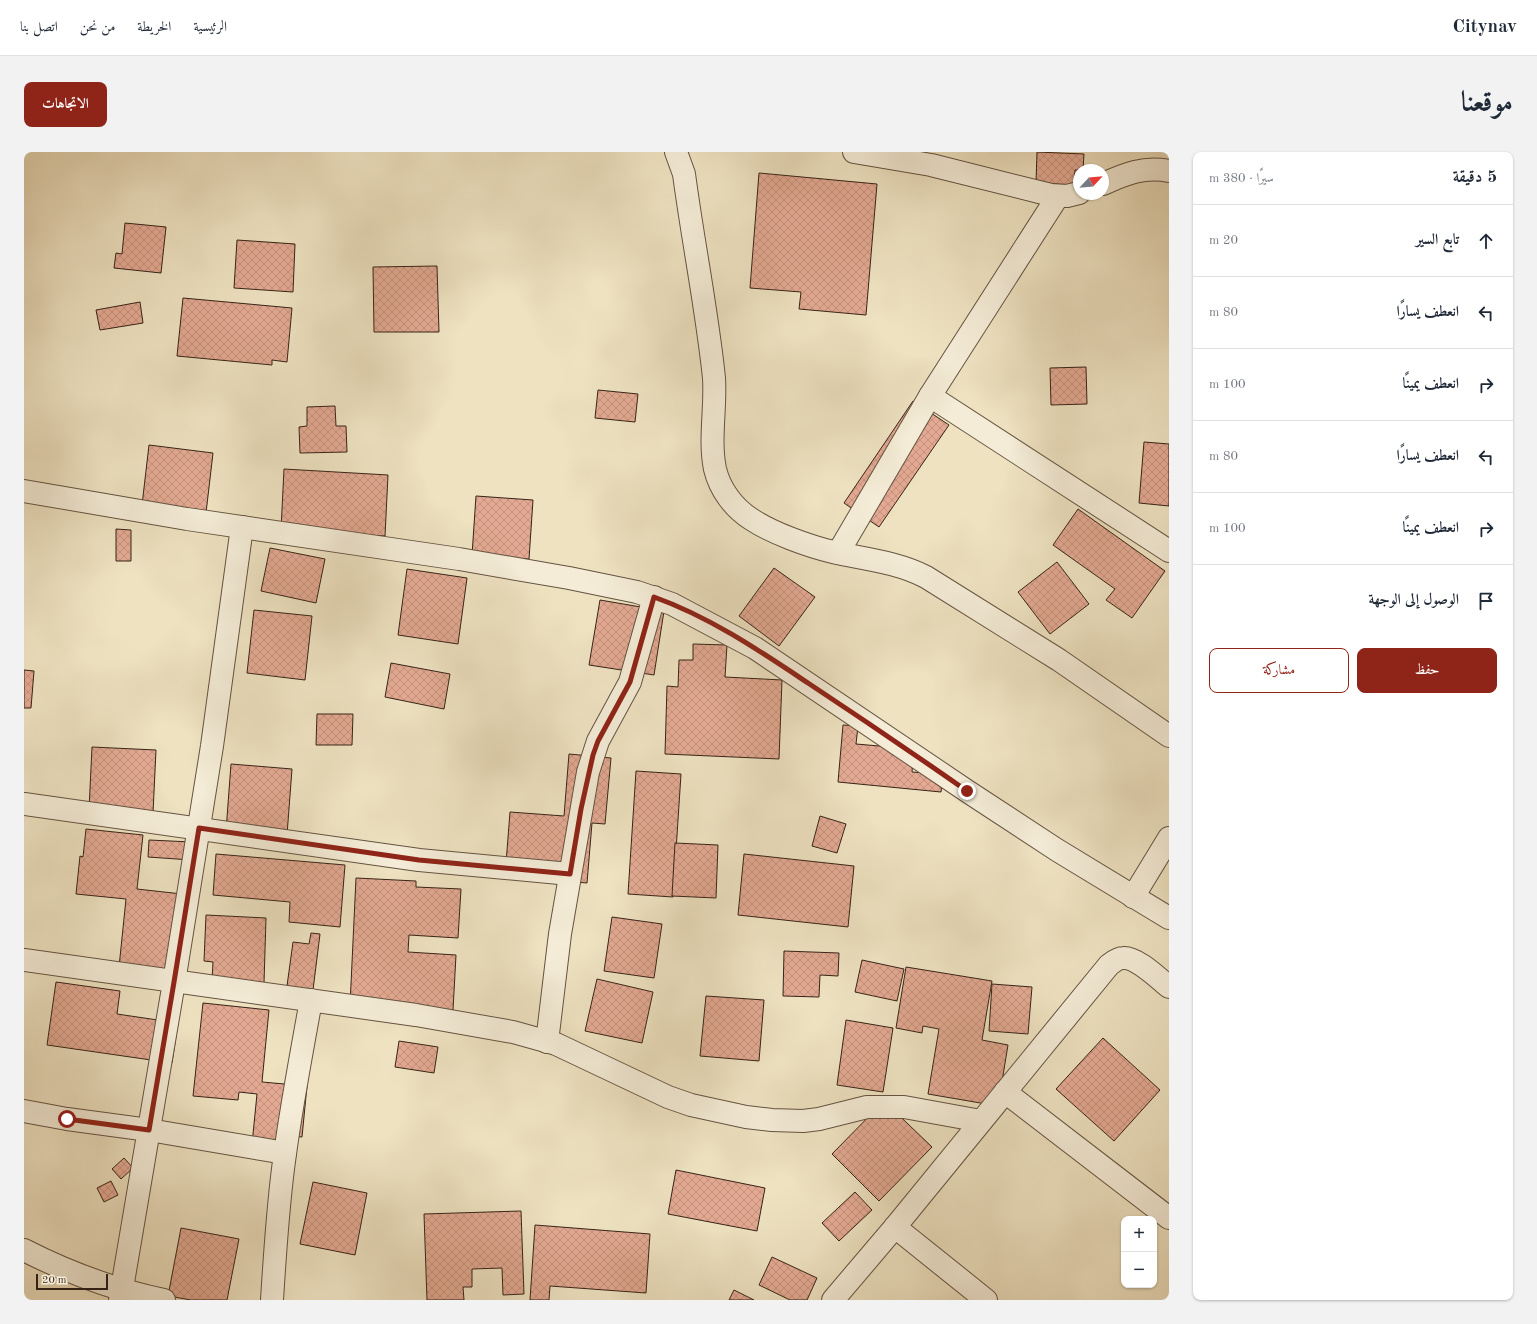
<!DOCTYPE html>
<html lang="ar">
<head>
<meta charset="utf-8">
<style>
	body { margin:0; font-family:"Old Standard TT",Amiri,serif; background:#f2f2f3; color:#1f2937; direction:rtl }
	.controls { position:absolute; right:12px; bottom:12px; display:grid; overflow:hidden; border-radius:8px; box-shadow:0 1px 3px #0004 }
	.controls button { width:36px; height:36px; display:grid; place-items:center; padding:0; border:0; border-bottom:1px solid #e0e1e3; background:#fff; color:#1f2937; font:20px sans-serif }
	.compass { position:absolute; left:1049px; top:12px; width:36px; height:36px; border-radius:50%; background:#fff; box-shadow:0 1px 3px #0004; rotate:64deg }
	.scale { position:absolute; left:12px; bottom:10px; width:72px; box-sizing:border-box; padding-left:4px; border:2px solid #372316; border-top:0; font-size:11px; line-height:14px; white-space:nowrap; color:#372316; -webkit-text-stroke:3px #f4ecd7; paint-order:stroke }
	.stop { position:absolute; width:12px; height:12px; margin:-9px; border:3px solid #8f2418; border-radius:50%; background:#fff }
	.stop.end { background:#8f2418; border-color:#fff; box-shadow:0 1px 4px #0008 }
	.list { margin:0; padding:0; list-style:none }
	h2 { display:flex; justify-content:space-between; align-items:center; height:52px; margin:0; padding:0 16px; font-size:17px }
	h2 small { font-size:13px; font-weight:400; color:#747a83 }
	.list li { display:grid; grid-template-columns:26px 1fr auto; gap:12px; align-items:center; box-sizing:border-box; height:72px; padding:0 16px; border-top:1px solid #e0e1e3 }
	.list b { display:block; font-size:15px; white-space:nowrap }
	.list em { font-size:13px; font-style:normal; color:#747a83 }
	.actions { display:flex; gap:8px; padding:12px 16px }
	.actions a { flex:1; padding:9px 0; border:1px solid #8f2418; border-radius:8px; text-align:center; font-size:14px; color:#8f2418 }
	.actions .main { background:#8f2418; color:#fff }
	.icon { flex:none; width:22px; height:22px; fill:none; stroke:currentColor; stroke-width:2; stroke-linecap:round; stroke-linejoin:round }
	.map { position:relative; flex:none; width:1145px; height:1148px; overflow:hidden; direction:ltr; border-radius:8px }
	header { display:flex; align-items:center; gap:24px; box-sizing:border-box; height:56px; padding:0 20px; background:#fff; border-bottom:1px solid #e0e1e3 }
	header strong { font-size:19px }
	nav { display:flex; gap:22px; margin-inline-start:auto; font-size:14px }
	.intro { display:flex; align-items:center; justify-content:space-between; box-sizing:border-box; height:96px; padding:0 24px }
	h1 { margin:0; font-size:28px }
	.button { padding:10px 18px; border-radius:8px; background:#8f2418; color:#fff; font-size:14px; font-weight:700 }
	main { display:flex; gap:24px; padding:0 24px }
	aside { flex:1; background:#fff; border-radius:8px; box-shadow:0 1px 3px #0004 }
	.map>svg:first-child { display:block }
</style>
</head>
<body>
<header>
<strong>Citynav</strong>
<nav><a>الرئيسية</a><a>الخريطة</a><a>من نحن</a><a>اتصل بنا</a></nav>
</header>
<div class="intro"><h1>موقعنا</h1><a class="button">الاتجاهات</a></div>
<main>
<aside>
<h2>5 دقيقة<small>سيرًا · 380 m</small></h2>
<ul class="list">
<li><svg class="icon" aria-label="ahead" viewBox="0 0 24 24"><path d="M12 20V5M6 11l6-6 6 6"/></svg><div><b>تابع السير</b></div><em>20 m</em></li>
<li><svg class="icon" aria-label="left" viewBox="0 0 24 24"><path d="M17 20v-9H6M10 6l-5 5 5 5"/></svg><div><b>انعطف يسارًا</b></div><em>80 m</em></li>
<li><svg class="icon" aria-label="right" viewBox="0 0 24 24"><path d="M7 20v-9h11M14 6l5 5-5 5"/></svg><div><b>انعطف يمينًا</b></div><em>100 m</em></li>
<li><svg class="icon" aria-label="left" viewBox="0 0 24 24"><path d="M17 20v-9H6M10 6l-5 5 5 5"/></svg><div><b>انعطف يسارًا</b></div><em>80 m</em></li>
<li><svg class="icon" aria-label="right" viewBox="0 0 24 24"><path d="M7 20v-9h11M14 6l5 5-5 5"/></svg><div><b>انعطف يمينًا</b></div><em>100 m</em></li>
<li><svg class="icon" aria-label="arrive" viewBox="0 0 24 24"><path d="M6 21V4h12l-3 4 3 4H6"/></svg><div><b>الوصول إلى الوجهة</b></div></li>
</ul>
<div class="actions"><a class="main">حفظ</a><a>مشاركة</a></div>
</aside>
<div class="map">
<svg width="1145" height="1148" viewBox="0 0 1145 1148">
	<defs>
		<pattern id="building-cross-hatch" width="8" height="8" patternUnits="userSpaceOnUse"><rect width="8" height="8" fill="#e3a992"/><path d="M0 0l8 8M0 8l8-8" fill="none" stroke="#c3917d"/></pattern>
	</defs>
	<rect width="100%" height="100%" fill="#eee2c1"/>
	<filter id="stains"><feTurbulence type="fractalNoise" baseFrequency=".005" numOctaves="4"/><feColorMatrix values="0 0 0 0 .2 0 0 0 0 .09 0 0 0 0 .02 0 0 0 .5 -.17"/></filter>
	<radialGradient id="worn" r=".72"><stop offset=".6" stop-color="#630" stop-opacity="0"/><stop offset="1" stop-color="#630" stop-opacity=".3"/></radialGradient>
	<!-- building -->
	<g fill="url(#building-cross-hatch)" stroke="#372316">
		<polygon points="1013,0 1060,2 1059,18 1051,18 1050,33 1012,31"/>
		<polygon points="735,21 853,32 842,163 775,157 777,140 726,136"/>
		<polygon points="101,71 142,75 137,121 90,116 92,101 98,102"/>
		<polygon points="213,88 271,92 269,140 210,136"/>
		<polygon points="413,114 415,180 350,180 349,115"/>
		<polygon points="159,146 268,156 263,210 248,208 248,213 153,204"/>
		<polygon points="116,150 119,171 76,178 72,158"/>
		<polygon points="1062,215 1063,252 1027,253 1026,216"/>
		<polygon points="574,238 614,242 611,270 571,266"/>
		<polygon points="889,249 925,273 855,375 820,351"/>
		<polygon points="311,254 312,274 322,274 323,300 276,301 275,275 283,274 283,255"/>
		<polygon points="1120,290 1145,292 1145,354 1115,351"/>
		<polygon points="125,293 189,301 182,361 118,353"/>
		<polygon points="260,317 364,323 361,384 257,378"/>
		<polygon points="452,344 509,348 505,407 448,403"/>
		<polygon points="1054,357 1141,419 1108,466 1082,448 1091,437 1029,393"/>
		<polygon points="92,377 107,378 107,409 92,409"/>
		<polygon points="246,396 301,407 292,451 237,439"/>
		<polygon points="1033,410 1065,452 1026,482 994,440"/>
		<polygon points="750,416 791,445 755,494 715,464"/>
		<polygon points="383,417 443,426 434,492 374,483"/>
		<polygon points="576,448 640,459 630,523 565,513"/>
		<polygon points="230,458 288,464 281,528 223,521"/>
		<polygon points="669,492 703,493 701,525 758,528 755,607 641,602 643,534 654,535 655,508 669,508"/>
		<polygon points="367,511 426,522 420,557 361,545"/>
		<polygon points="0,518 10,519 7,556 0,556"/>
		<polygon points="293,562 329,562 328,593 292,593"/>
		<polygon points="819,573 834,574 832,592 890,597 888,620 919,622 917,640 814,630"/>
		<polygon points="68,595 132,598 129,661 65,658"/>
		<polygon points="545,602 587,606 581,672 568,671 563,731 481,724 486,660 540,664"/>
		<polygon points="207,612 268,617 263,683 202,679"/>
		<polygon points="612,619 657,622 649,745 604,742"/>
		<polygon points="796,664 822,672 813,701 788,694"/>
		<polygon points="62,677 119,683 113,737 167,743 159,822 95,815 102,747 52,742 56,704 59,705"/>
		<polygon points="125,688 168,690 167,708 124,705"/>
		<polygon points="651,691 694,693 692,746 648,744"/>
		<polygon points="192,702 321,713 316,775 265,770 266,750 189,743"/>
		<polygon points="720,702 830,714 824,775 714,763"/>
		<polygon points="332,726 392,729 392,735 437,737 434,786 385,783 384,800 432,803 429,858 326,853"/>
		<polygon points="182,763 242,766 240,831 188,828 189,810 180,809"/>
		<polygon points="588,765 638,772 630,826 580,819"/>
		<polygon points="287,781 296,782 289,838 263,834 269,790 285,792"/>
		<polygon points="760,799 815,801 814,824 796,823 795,845 759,844"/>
		<polygon points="838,808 880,817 873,849 831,840"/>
		<polygon points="882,815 968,829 958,888 984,893 974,954 904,942 915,877 899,874 898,881 872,876"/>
		<polygon points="573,827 629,840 618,891 561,879"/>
		<polygon points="32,830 96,839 93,862 154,871 148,911 23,893"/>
		<polygon points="968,832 1008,835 1004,882 965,879"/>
		<polygon points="682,844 740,848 735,909 676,904"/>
		<polygon points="179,851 245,858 238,930 283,934 278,985 260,983 259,995 228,992 233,942 215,940 214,948 169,944"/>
		<polygon points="822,868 869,876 859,940 813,933"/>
		<polygon points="1079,886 1136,938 1090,989 1032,937"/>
		<polygon points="375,889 414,895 410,921 371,915"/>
		<polygon points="860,949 908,995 855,1049 808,1002"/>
		<polygon points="100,1006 109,1016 97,1027 88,1017"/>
		<polygon points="652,1018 741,1036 733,1079 644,1062"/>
		<polygon points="87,1029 94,1043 80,1050 73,1036"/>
		<polygon points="289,1030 343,1041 331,1103 276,1092"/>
		<polygon points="831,1040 848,1058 815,1089 798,1071"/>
		<polygon points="497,1059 500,1142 479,1143 478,1116 448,1117 448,1135 439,1135 440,1148 403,1148 400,1062"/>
		<polygon points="511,1073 626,1082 622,1141 526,1134 525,1148 506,1148"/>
		<polygon points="157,1076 215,1087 203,1148 167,1148 144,1144"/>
		<polygon points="748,1105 793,1126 783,1148 766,1148 735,1133"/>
		<polygon points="710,1138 730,1148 705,1148"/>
	</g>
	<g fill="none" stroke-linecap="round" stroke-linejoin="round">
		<!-- minor casing -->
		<g stroke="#655341" stroke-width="24">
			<g id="minor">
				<path d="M652 0 660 22C669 90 683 158 690 226 692 256 685 288 691 317 696 338 710 356 727 367 748 381 784 394 809 400 840 407 873 410 902 425L1035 508 1145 584"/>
				<polyline points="830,0 907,13 1027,43 1043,44 1055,41"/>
				<path d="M1079 32C1101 22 1120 14 1145 19"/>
				<polyline points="906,244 1145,399"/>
				<polyline points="0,339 163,367 435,407 545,426 613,440 648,452 731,496 943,639 1033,698 1145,766"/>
				<polyline points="814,401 906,244 1034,44"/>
				<polyline points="0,652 395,708 546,722"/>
				<polyline points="1109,745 1145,686"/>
				<polyline points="0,808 392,863 489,880 532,892 644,945 667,953 722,965 748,968 779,969 795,967 843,955 880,955 957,969"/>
				<polyline points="523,890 536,782 564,620 574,589 606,530 630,445"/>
				<polyline points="981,940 1145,1066"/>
				<polyline points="0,959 43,967 125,978 261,1001"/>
				<polyline points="871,1075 962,1148"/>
				<path d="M0 1098C45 1121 91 1138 140 1148"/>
				<polyline points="96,1148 150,830 188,594 218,375"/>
				<path d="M248 1148C251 1099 254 1050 261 1002 268 950 278 899 287 848"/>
				<path d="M809 1148 871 1075 1085 813C1089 810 1094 806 1099 806 1113 805 1134 826 1145 835"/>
			</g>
		</g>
		<!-- minor -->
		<use href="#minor" stroke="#f4ecd7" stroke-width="22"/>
	</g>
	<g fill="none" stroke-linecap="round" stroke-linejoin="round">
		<!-- route -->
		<path stroke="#8f2418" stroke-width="5" d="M43 967 125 978 150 830 175 676 395 708 546 722 557 657 569 603 574 589 606 530 630 445C686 465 736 499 784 531 837 566 890 602 943 639"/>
	</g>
	<rect width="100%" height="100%" filter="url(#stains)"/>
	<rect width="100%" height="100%" fill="url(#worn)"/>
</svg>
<div class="controls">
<button>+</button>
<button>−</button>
</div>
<svg class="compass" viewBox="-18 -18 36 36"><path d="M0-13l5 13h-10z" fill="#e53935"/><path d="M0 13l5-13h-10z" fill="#747a83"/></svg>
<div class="scale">20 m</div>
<div class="stop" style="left:43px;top:967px"></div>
<div class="stop end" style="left:943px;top:639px"></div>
</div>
</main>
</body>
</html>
